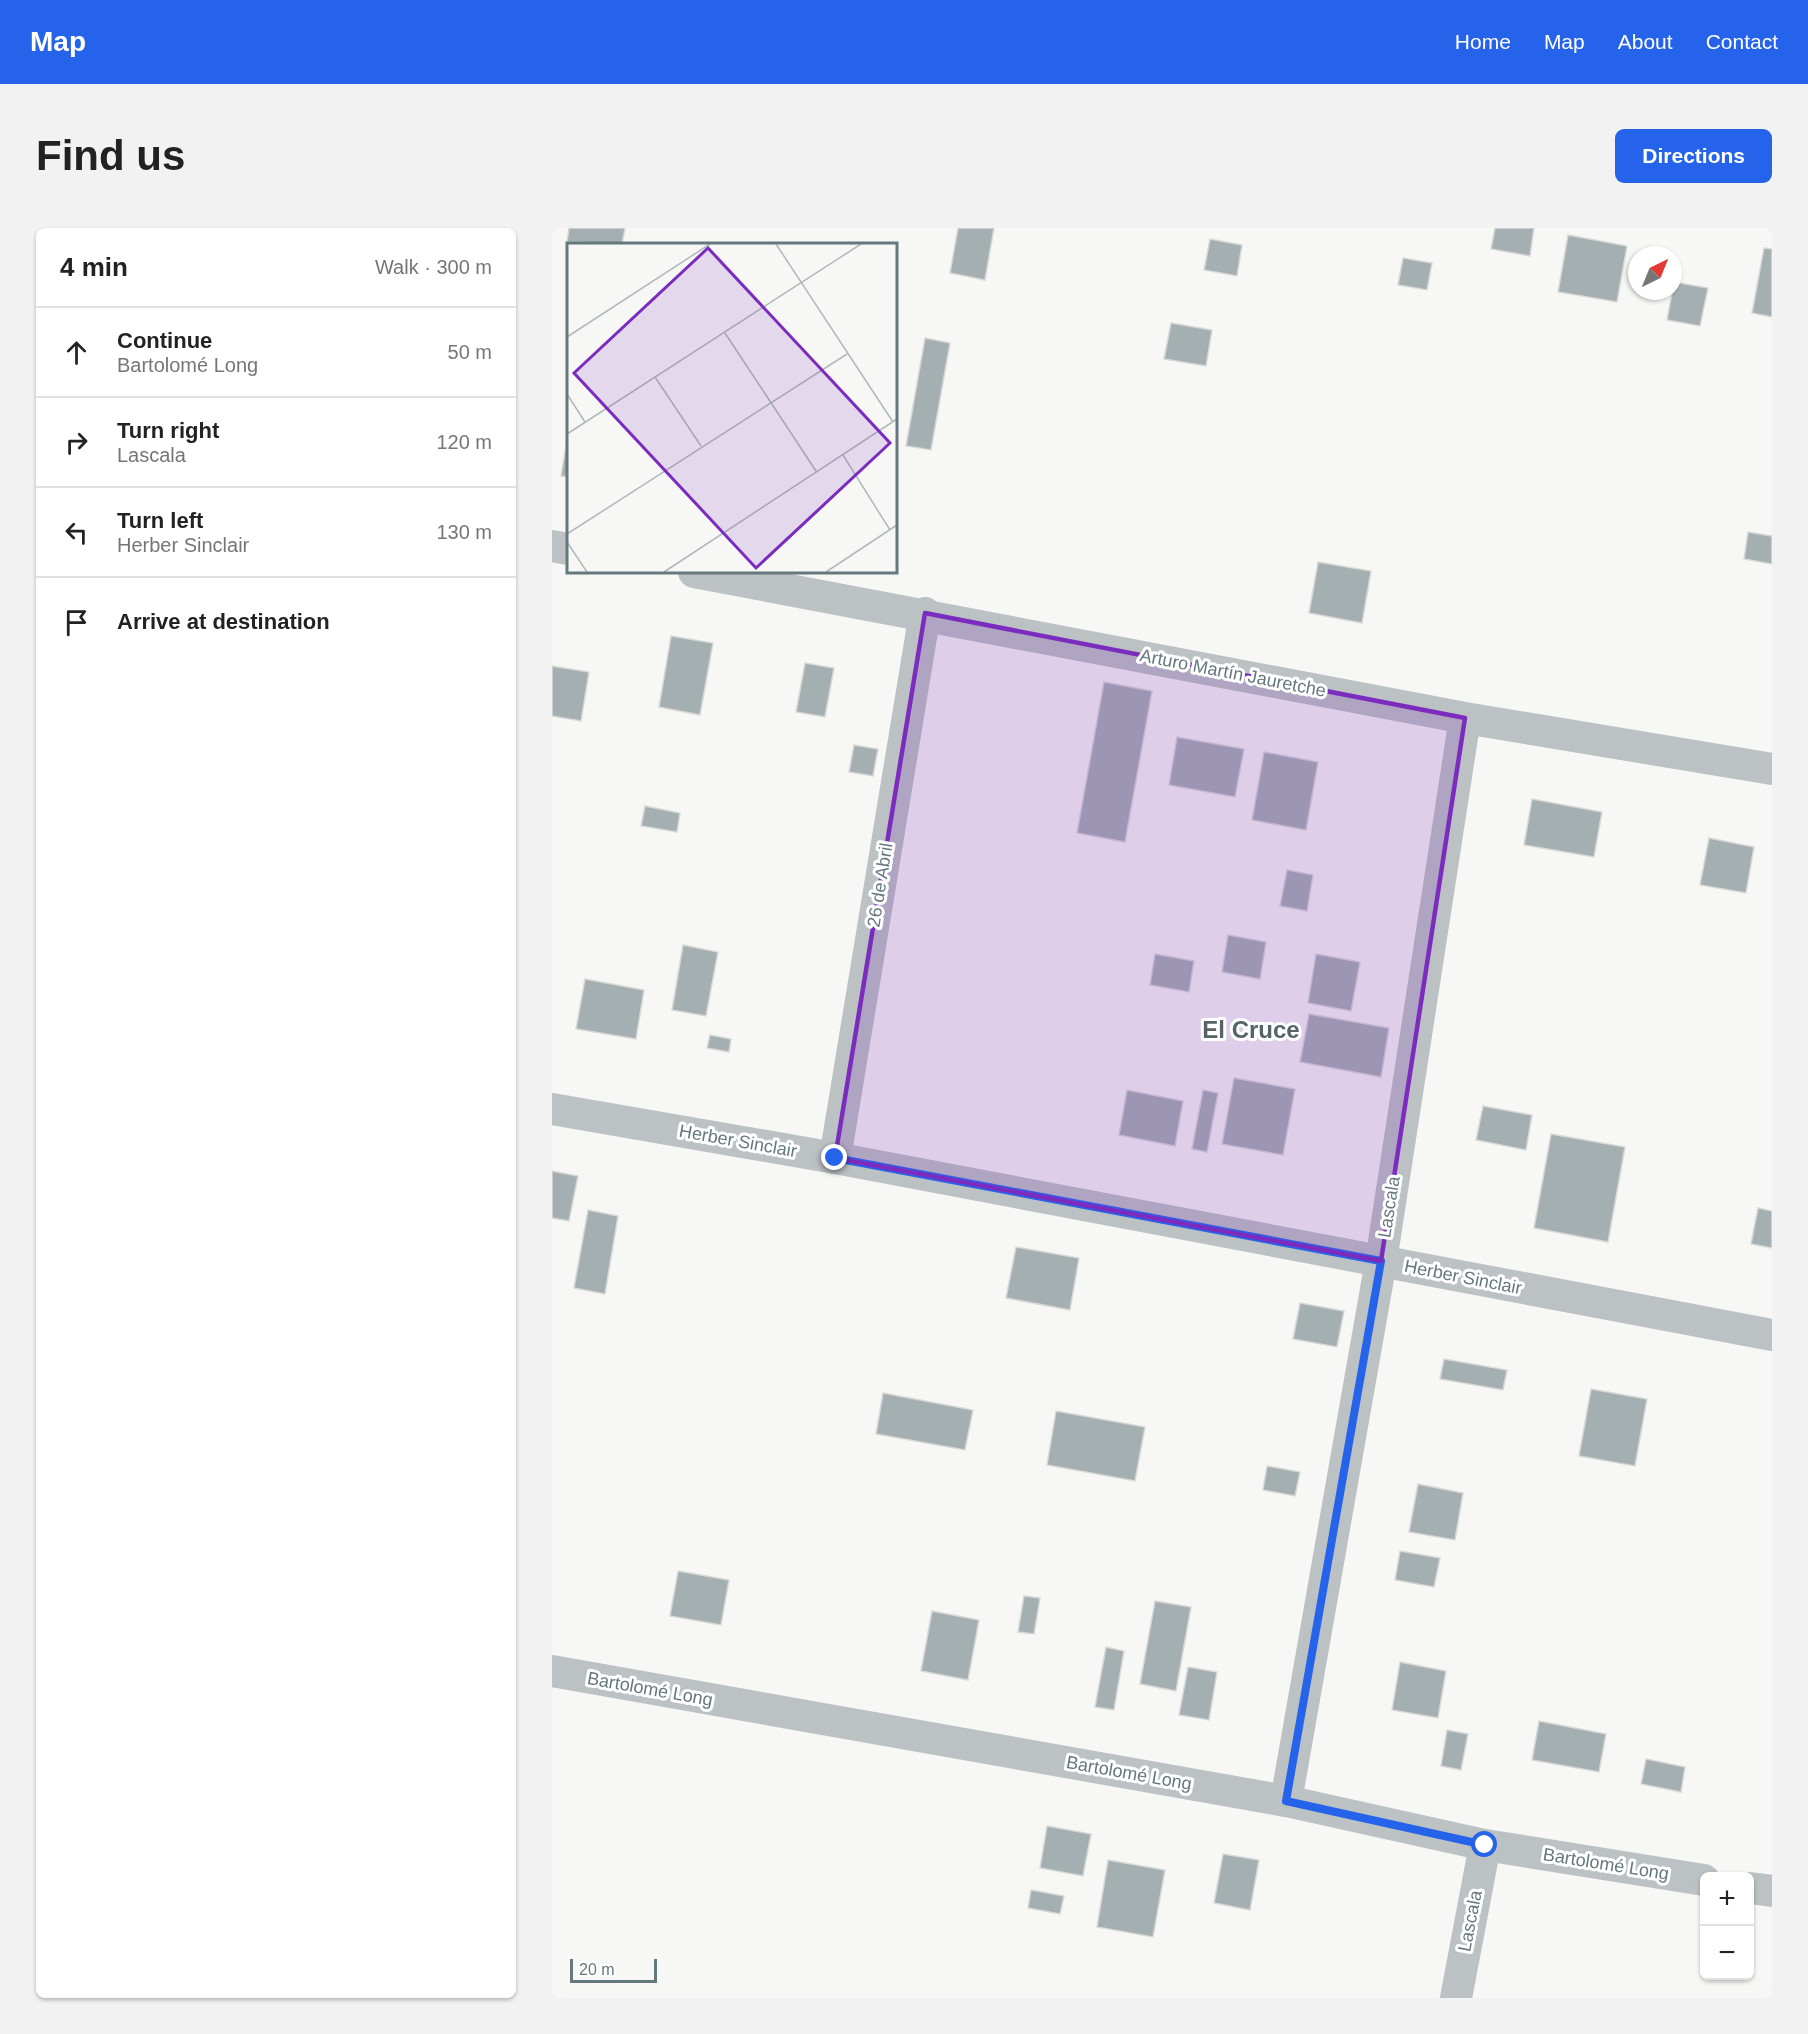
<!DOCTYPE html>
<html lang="en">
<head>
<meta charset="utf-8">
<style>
	body { margin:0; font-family:Helvetica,sans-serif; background:#f2f2f2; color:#222 }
	.controls { position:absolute; right:18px; bottom:18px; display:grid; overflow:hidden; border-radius:9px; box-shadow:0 2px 4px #0004 }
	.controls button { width:54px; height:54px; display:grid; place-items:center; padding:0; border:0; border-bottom:2px solid #e0e0e0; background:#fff; color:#222; font:30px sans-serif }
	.compass { position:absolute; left:1076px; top:18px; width:54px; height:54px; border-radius:50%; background:#fff; box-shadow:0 2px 4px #0004; rotate:43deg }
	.scale { position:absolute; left:18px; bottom:15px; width:87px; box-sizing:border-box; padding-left:6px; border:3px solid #65787d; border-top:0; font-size:16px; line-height:21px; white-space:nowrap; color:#65787d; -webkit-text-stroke:4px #fff; paint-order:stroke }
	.stop { position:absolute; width:18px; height:18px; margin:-14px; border:4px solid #2563eb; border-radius:50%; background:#fff }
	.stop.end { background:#2563eb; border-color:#fff; box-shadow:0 2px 6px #0008 }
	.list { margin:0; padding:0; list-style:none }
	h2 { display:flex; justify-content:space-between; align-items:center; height:78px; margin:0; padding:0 24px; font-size:26px }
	h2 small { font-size:20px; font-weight:400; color:#767676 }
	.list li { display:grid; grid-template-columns:39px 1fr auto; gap:18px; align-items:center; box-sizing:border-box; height:90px; padding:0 24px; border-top:2px solid #e0e0e0 }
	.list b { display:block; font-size:22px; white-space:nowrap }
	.list p { margin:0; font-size:20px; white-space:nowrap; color:#767676 }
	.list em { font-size:20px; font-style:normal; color:#767676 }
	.icon { flex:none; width:33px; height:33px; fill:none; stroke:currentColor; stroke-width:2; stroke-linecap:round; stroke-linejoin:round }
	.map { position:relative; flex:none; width:1220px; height:1770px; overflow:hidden; border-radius:9px }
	header { display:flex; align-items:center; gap:36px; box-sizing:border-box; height:84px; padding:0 30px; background:#2563eb; color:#fff }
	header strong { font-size:28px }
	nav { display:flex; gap:33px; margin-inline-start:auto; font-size:21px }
	.intro { display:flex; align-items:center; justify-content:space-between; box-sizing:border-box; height:144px; padding:0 36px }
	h1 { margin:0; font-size:42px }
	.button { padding:15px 27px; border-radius:9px; background:#2563eb; color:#fff; font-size:21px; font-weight:700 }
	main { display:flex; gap:36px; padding:0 36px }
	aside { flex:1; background:#fff; border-radius:9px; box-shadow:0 2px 4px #0004 }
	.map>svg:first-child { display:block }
</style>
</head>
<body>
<header>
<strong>Map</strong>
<nav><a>Home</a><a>Map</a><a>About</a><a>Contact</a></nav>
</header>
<div class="intro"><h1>Find us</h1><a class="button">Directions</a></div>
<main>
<aside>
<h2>4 min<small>Walk · 300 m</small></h2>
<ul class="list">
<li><svg class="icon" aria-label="ahead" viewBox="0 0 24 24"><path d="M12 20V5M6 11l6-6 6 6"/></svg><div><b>Continue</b><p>Bartolomé Long</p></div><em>50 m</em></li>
<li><svg class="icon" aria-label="right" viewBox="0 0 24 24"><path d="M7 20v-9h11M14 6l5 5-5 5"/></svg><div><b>Turn right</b><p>Lascala</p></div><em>120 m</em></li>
<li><svg class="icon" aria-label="left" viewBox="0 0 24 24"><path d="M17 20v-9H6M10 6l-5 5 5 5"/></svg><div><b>Turn left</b><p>Herber Sinclair</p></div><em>130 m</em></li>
<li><svg class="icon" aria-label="arrive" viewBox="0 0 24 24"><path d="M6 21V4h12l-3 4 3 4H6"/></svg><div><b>Arrive at destination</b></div></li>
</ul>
</aside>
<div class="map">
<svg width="1220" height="1770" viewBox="0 0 1220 1770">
	<rect width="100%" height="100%" fill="#f7f7f5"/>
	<!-- building -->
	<g fill="#a4afb1" stroke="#d9d8d7" stroke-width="1.5">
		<polygon points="17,0 73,0 70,16 15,14"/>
		<polygon points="406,0 442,0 433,52 398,45"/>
		<polygon points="943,0 982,0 978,28 939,21"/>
		<polygon points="1016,7 1075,18 1065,74 1006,64"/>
		<polygon points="658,11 690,17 685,48 652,42"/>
		<polygon points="1212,20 1220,21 1220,89 1200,85"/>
		<polygon points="851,30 880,35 875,62 846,57"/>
		<polygon points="1122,54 1156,60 1148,98 1115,92"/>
		<polygon points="619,95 660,102 654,138 612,131"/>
		<polygon points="373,110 398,115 379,222 354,218"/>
		<polygon points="16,206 16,249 9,248"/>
		<polygon points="1196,304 1220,308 1220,336 1192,331"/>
		<polygon points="766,334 819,343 810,395 757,385"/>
		<polygon points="119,408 161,415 148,487 107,479"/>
		<polygon points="253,435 282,440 273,489 244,484"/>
		<polygon points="0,438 37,444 29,493 0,488"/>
		<polygon points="552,454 600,463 573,614 525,605"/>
		<polygon points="625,509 692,521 683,569 617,557"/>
		<polygon points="302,517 326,521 321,548 297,544"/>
		<polygon points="712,524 766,534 754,602 700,592"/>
		<polygon points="980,571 1050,584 1042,629 972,617"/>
		<polygon points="93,578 128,585 125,604 89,598"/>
		<polygon points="1157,610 1202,619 1194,665 1148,657"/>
		<polygon points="735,642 761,647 755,683 728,678"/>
		<polygon points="676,707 714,714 708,751 670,744"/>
		<polygon points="131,717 166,724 154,788 120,782"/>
		<polygon points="603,726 642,733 637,764 598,757"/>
		<polygon points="764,726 808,734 799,783 756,775"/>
		<polygon points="33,751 92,762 84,811 24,801"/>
		<polygon points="757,786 837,800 829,849 748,834"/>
		<polygon points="158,807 179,811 177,824 155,820"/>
		<polygon points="682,850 743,861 731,927 670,916"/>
		<polygon points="575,862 631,873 623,918 567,907"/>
		<polygon points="651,862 666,865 655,924 640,921"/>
		<polygon points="931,878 980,887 974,922 924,912"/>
		<polygon points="999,906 1073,919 1056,1014 982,1000"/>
		<polygon points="0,943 26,948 17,993 0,990"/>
		<polygon points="1206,980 1220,983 1220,1020 1199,1016"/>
		<polygon points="36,982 66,988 53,1066 22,1060"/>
		<polygon points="464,1019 527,1030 518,1082 454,1070"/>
		<polygon points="748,1075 792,1083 785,1119 741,1111"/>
		<polygon points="892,1131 955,1142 951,1162 888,1151"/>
		<polygon points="1039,1161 1095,1171 1083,1238 1027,1228"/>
		<polygon points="331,1165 421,1182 413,1222 324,1206"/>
		<polygon points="504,1183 593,1199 583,1253 495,1237"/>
		<polygon points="715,1238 748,1244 743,1268 711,1262"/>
		<polygon points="866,1256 911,1265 903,1312 857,1304"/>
		<polygon points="848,1323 888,1330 882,1359 843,1352"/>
		<polygon points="126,1343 177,1352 169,1397 118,1388"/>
		<polygon points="472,1368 488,1370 482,1406 466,1404"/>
		<polygon points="603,1373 639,1379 624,1463 588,1456"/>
		<polygon points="380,1383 427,1392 416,1452 369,1443"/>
		<polygon points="554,1419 572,1423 562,1482 543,1479"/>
		<polygon points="848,1434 894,1443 886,1490 840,1482"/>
		<polygon points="636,1439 665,1444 657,1492 627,1487"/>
		<polygon points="987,1493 1054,1506 1047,1544 980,1532"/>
		<polygon points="895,1502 916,1506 909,1542 889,1538"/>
		<polygon points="1094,1531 1133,1539 1129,1564 1089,1556"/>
		<polygon points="495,1598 539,1606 531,1648 488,1640"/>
		<polygon points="671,1626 707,1632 698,1682 662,1675"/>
		<polygon points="556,1632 613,1642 601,1709 545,1699"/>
		<polygon points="479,1662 512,1668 508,1686 476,1680"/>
	</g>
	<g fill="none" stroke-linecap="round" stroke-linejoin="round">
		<!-- street -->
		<g stroke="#bcc2c4" stroke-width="32">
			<polyline points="0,318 16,321"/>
			<polyline points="142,344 913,490 1220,541"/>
			<polyline points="0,881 283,930 1220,1107"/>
			<polyline points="283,930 373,385"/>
			<polyline points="0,1443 734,1573 933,1617 1152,1652"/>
			<polyline points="734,1573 829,1033 913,490"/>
			<polyline points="1198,1660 1220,1663"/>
			<polyline points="904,1770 933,1617"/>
		</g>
	</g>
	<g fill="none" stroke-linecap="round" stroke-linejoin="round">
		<!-- route -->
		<polyline stroke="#2563eb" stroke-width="8" points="283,930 829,1033 734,1573 933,1617"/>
	</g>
	<!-- marked area -->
	<path fill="#7b2cbf" fill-opacity="0.2" stroke="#7b2cbf" stroke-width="4.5" stroke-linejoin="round" d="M373 385 913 490 829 1033 283 930Z"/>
	<g text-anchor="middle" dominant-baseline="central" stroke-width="6" stroke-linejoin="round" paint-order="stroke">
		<!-- street labels -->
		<g font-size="18" fill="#65787d" stroke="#fff">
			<text transform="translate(681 445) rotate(11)">Arturo Martín Jauretche</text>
			<text transform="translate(328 657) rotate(-81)">26 de Abril</text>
			<text transform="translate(186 913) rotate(10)">Herber Sinclair</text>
			<text transform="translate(837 979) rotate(-81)">Lascala</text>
			<text transform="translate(911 1049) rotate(11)">Herber Sinclair</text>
			<text transform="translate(98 1461) rotate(10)">Bartolomé Long</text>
			<text transform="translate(577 1545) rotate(10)">Bartolomé Long</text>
			<text transform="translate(1054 1636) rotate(9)">Bartolomé Long</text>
			<text transform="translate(918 1693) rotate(-79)">Lascala</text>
		</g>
		<!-- district labels -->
		<g font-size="24" font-weight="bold" fill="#566468" stroke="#fff">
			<text x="699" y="801">El Cruce</text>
		</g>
	</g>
	<!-- overview -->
	<g transform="translate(15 15)">
		<rect width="330" height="330" fill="#f7f7f5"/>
		<path fill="none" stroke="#b0b9ba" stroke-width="1.5" d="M209 1 326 179M158 90 249 228M0 94 143 1M88 134 134 203M0 151 18 179M0 191 294 1M276 212 323 287M0 291 280 111M0 299 20 329M97 329 330 176M259 329 330 282"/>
		<path fill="#7b2cbf" fill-opacity="0.15" stroke="#7b2cbf" stroke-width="3" d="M141 5 323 200 189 325 7 130Z"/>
		<rect width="330" height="330" fill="none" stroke="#65787d" stroke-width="3"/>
	</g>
</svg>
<div class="controls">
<button>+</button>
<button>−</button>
</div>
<svg class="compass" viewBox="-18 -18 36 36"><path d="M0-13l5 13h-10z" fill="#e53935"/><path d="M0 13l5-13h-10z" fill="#767676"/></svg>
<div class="scale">20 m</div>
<div class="stop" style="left:933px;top:1617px"></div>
<div class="stop end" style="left:283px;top:930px"></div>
</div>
</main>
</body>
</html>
